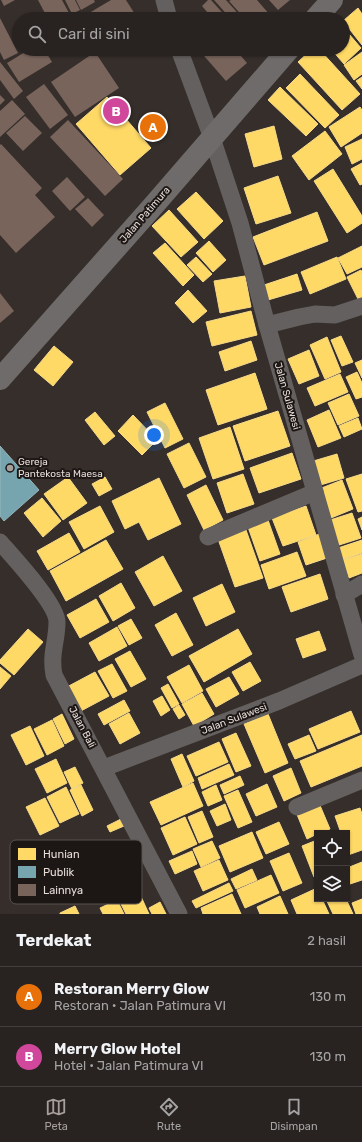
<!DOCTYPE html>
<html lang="id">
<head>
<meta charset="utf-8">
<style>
	body { margin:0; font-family:Rubik,sans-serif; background:#342f2d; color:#f1f3f6 }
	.controls { position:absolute; right:12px; bottom:12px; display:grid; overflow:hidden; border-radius:0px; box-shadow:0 1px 3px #0004 }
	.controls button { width:36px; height:36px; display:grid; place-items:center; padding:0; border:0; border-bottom:1px solid #443f3e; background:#282220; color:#f1f3f6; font:20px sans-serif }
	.you { position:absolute; left:154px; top:435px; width:14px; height:14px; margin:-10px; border:3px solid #fff; border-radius:50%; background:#1a73e8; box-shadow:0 0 0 6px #1a73e833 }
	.badge { display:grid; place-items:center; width:26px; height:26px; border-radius:50%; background:#a79f9b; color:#fff; font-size:13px; font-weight:700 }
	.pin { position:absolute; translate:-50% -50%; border:2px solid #fff; box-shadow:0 1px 4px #0006 }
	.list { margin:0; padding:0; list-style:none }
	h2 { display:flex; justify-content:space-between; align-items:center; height:52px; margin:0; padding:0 16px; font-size:17px }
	h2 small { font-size:13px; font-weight:400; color:#a5a4a5 }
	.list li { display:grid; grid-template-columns:26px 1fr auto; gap:12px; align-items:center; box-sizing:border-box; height:60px; padding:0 16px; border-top:1px solid #443f3e }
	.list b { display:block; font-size:15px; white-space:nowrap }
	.list p { margin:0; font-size:13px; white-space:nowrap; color:#a5a4a5 }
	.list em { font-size:13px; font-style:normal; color:#a5a4a5 }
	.icon { flex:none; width:22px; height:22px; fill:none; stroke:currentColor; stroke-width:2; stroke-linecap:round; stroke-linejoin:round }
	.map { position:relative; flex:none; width:362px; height:914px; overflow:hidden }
	.search { position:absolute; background:#282220; box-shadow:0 1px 3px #0004; left:12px; right:12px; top:12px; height:44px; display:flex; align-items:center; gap:10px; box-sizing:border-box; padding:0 14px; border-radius:22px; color:#a5a4a5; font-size:15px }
	.sheet { height:172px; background:#282220 }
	nav { display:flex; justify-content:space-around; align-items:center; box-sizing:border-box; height:56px; border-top:1px solid #443f3e; background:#282220; font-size:11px; color:#a5a4a5 }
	nav a { display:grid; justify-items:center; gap:2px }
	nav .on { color:#a79f9b }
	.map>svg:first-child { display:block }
</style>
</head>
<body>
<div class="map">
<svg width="362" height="914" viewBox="0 0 362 914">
	<rect width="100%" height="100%" fill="#352e2b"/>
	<!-- homes -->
	<g fill="#ffd966" stroke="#f7da88">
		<polygon points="358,8 362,14 362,45 343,21"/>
		<polygon points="343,27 361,48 344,64 331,49 343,49"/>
		<polygon points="312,49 319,49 360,94 342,110 298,62"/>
		<polygon points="362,52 362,74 354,80 344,65"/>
		<polygon points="300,74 339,115 325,128 286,88"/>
		<polygon points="362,77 362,89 356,81"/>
		<polygon points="280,87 318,124 306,136 268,100"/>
		<polygon points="107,97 151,148 120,175 76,124"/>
		<polygon points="360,107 362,110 362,133 341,147 329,127"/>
		<polygon points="274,126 282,159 254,167 245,134"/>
		<polygon points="325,131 342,154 309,180 292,156"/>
		<polygon points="362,139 362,159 352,164 345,147"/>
		<polygon points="362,163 362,184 360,185 351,169"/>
		<polygon points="333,169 362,216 362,223 347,233 314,181"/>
		<polygon points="278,176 291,213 256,224 244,188"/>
		<polygon points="196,192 223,221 204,239 177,209"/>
		<polygon points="169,210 198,242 181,257 152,226"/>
		<polygon points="317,212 328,241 264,265 253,237"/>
		<polygon points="209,241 226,260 213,272 196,253"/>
		<polygon points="165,243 194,275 183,286 153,253"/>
		<polygon points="362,246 362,267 347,274 338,258"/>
		<polygon points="196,257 212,274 203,282 187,265"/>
		<polygon points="337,257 346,279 310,294 301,272"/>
		<polygon points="361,270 362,273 362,297 358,299 347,277"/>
		<polygon points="297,274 302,290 268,300 264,285"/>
		<polygon points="245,276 251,307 220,313 214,281"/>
		<polygon points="188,290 207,311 193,323 175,303"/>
		<polygon points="251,311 257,335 212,346 206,322"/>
		<polygon points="341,336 353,362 342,366 331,340"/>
		<polygon points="327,337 341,372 325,379 310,345"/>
		<polygon points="251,341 257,360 225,371 219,352"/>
		<polygon points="54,346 73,362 53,386 34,370"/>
		<polygon points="309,350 319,376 299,384 288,359"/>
		<polygon points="362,360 362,378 355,363"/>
		<polygon points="357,372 362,383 362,397 356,399 346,377"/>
		<polygon points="255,373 267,409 218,425 206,390"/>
		<polygon points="340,374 348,392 315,406 307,388"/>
		<polygon points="349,394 359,416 338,425 328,403"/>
		<polygon points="165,403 183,439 165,448 147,412"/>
		<polygon points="329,410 341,438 318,447 307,420"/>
		<polygon points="278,411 290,446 245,461 233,426"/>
		<polygon points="95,412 115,436 104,445 85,420"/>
		<polygon points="133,415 157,440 142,455 118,431"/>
		<polygon points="358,418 362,429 344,437 339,426"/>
		<polygon points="230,427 244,469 213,479 199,438"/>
		<polygon points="189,443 206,477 184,488 167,454"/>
		<polygon points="292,453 301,479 259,493 250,468"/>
		<polygon points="337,454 344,478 317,486 310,462"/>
		<polygon points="243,474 254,504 227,513 217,483"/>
		<polygon points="362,474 362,511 358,512 346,479"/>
		<polygon points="68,477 87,503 63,520 44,494"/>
		<polygon points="105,477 112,489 99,496 92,484"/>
		<polygon points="159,478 181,524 148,540 139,522 125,529 112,501"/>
		<polygon points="342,480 353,509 331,518 319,489"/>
		<polygon points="206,485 223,520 204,530 187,495"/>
		<polygon points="42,498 61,521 43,537 24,513"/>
		<polygon points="100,506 114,532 84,549 69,522"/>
		<polygon points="306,506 316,535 283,546 272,518"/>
		<polygon points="352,513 361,538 336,546 327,521"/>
		<polygon points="362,517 362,530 358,519"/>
		<polygon points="268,520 280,554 260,561 248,527"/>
		<polygon points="246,530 263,578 235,587 218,539"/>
		<polygon points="69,533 80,552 48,570 37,551"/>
		<polygon points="322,533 330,557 306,565 298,542"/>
		<polygon points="106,540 123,569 66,601 50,571"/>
		<polygon points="362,540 362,553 342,560 338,548"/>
		<polygon points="297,552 306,576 269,589 261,565"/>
		<polygon points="362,554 362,573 349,578 343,560"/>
		<polygon points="163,556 182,591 154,606 135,572"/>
		<polygon points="320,574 328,599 291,612 282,587"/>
		<polygon points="121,583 135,608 113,621 99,596"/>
		<polygon points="222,584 235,612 206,626 193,598"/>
		<polygon points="96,599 109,622 80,638 67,615"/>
		<polygon points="176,613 193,645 172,656 155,625"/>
		<polygon points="131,619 142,638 129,645 118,626"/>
		<polygon points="117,627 127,646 99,661 89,643"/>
		<polygon points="28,629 43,642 14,675 0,663 0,660"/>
		<polygon points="238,629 252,654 204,682 189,656"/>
		<polygon points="319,631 326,650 303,658 296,639"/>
		<polygon points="130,651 146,679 131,687 115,659"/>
		<polygon points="250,662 261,681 243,691 232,672"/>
		<polygon points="112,664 127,691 113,698 98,671"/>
		<polygon points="189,665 203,691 182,703 167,677"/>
		<polygon points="0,667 11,676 0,689"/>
		<polygon points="95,672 109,696 79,712 65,688"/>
		<polygon points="229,677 239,694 216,707 206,689"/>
		<polygon points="168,684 179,704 172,708 161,688"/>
		<polygon points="202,693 214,714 194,726 182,704"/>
		<polygon points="162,696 170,710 161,716 153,701"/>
		<polygon points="124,700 130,711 104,725 98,714"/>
		<polygon points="179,705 185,715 179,719 173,709"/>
		<polygon points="351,711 360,732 318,749 309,729"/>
		<polygon points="129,713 140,733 120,744 109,724"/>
		<polygon points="62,714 74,739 65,744 53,719"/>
		<polygon points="268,714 288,763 265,773 244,724"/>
		<polygon points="52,720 64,746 47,755 34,729"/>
		<polygon points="30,726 44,756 26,765 11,735"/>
		<polygon points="236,733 251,766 236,772 222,739"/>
		<polygon points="309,735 316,751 295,759 288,744"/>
		<polygon points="362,735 362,766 311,787 300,761"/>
		<polygon points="219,742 228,762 196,776 187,756"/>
		<polygon points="182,754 194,781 183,787 171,759"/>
		<polygon points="56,759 67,783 47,793 35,769"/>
		<polygon points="229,764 234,775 202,789 198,778"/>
		<polygon points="75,767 83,783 72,789 64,772"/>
		<polygon points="291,768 301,793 284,801 273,776"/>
		<polygon points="240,776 244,785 224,794 220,785"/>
		<polygon points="193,783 203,806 161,825 150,802"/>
		<polygon points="267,784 277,807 256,816 246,794"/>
		<polygon points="81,785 93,810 82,816 70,790"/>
		<polygon points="216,785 222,800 208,806 202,792"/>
		<polygon points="66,787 79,814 60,823 47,797"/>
		<polygon points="238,790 252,822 238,828 224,796"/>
		<polygon points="45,798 59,826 40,835 26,807"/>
		<polygon points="319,803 330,829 320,833 317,833 317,834 307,839 296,812"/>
		<polygon points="225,804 231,820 217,826 210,811"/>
		<polygon points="360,808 362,814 362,850 348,855 347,852 347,833 341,833 335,816"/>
		<polygon points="202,811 213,837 199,843 188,817"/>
		<polygon points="185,817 197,844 173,855 161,828"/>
		<polygon points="121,819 124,826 110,832 107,826"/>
		<polygon points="279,822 289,844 266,854 256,832"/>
		<polygon points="252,832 263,858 230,872 219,846"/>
		<polygon points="317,840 317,876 314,877 302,846"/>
		<polygon points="212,841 220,858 201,867 193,849"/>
		<polygon points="192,851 197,864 175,874 169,861"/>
		<polygon points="289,853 302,883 283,891 270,861"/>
		<polygon points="219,860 228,880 203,891 194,871"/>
		<polygon points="362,862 362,880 350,884 347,877 347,868"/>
		<polygon points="252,869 257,880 236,889 231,879"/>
		<polygon points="271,875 279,893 245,908 237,890"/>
		<polygon points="229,883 233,891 196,908 192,901"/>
		<polygon points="317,888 317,899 322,899 329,914 297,914 291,900"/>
		<polygon points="138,890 149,914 126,914 119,900"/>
		<polygon points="232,894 241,914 203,914 201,908"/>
		<polygon points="280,896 288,914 260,914 257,907"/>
		<polygon points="326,899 346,899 353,914 333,914"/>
		<polygon points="362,899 362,914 356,914 352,903"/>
		<polygon points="117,900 124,914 103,914 100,908"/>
		<polygon points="160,902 166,914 152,914 149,908"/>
		<polygon points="75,906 79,914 60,914 60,913"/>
	</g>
	<!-- public -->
	<polygon fill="#76a5af" stroke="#97b6bb" points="0,446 39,490 4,521 0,516"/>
	<!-- building -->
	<g fill="#78645b">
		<polygon points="1,0 15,0 4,6"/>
		<polygon points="38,0 62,0 69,13 56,19 48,19"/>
		<polygon points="65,0 75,0 80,10 72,14"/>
		<polygon points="76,0 94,0 95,2 81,10"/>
		<polygon points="111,0 126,0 138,19 79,19"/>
		<polygon points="208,0 211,0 228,19 213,19 202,6"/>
		<polygon points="214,0 226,0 243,19 231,19"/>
		<polygon points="231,0 257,0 270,15 265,19 245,19 229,1"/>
		<polygon points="269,0 290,0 278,10"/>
		<polygon points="0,18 18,53 4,60 0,52"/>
		<polygon points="30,49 44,49 52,62 19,82 7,63"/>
		<polygon points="198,49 235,49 247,63 226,81"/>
		<polygon points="95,52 119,88 75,117 51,82"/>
		<polygon points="0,62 23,91 14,99 0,80"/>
		<polygon points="44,84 68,115 50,129 26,97"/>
		<polygon points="0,95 5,100 0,105"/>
		<polygon points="12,100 25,114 0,137 0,111"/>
		<polygon points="25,116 42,133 23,151 6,133"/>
		<polygon points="68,120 123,179 105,196 50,137"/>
		<polygon points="1,144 42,188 35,195 55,217 16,253 0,235 0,145"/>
		<polygon points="67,177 85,197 70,211 52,191"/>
		<polygon points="88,198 104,215 92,227 75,209"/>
		<polygon points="0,293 14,311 0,323"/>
	</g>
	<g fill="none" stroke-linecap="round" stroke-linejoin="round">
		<!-- minor -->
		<g stroke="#64605f" stroke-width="17">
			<polyline points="164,0 169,19"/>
			<polyline points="179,49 212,138 240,223 267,325 362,655"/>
			<polyline points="267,325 299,317 315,314 335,315 362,306"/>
			<polyline points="208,537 315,492"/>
			<path d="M0 542C13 557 57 604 57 622 57 642 50 653 54 675L179 914"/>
			<polyline points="344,595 362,584"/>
			<polyline points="104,768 279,701 362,665"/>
			<polyline points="297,807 362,780"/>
		</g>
		<!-- secondary -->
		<g stroke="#6f6b6a" stroke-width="22">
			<polyline points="315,19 332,0"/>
			<polyline points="0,379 154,205 289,49"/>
		</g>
	</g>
	<!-- markers -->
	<circle fill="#a79f9b" stroke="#1c1614" stroke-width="1.5" cx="10" cy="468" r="4"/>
	<g text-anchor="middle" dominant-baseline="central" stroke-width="4" stroke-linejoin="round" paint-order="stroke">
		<!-- street labels -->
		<g font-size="10" fill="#e5dcd8" stroke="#1c1614">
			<text transform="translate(145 215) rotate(-49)">Jalan Patimura</text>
			<text transform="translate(287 396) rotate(74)">Jalan Sulawesi</text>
			<text transform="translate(234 719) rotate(-21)">Jalan Sulawesi</text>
			<text transform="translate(82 727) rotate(62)">Jalan Bali</text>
		</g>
		<!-- poi labels -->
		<g font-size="10" fill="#e5dcd8" stroke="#1c1614" text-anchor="start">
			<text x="18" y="462">Gereja<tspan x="18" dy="12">Pantekosta Maesa</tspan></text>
		</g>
	</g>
	<!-- legend -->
	<rect x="10" y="840" width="132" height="64" rx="6" fill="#1c1614" stroke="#58514f" stroke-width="1"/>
	<rect x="18" y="848" width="18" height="12" fill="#ffd966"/>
	<rect x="18" y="866" width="18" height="12" fill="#76a5af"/>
	<rect x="18" y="884" width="18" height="12" fill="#78645b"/>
	<g font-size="11" fill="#e5dcd8">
		<text x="43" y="858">Hunian</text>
		<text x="43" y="876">Publik</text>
		<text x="43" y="894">Lainnya</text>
	</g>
</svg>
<div class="controls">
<button><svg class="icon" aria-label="locate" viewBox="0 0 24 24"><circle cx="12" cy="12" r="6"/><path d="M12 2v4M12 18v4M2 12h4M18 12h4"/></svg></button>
<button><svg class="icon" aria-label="layers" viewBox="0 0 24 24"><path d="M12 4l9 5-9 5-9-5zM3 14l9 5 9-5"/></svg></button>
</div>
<div class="you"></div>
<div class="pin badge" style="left:153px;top:127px;background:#e8710a">A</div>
<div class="pin badge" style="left:116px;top:111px;background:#d1479c">B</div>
<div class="search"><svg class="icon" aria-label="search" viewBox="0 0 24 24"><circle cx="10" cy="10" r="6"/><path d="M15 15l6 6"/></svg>Cari di sini</div>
</div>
<section class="sheet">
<h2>Terdekat<small>2 hasil</small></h2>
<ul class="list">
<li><span class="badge" style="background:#e8710a">A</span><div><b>Restoran Merry Glow</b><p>Restoran · Jalan Patimura VI</p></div><em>130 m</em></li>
<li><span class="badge" style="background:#d1479c">B</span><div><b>Merry Glow Hotel</b><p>Hotel · Jalan Patimura VI</p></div><em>130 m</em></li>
</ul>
</section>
<nav>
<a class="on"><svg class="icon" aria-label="map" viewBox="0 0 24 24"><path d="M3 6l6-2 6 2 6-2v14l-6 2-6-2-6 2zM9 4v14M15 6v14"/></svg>Peta</a>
<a><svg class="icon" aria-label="directions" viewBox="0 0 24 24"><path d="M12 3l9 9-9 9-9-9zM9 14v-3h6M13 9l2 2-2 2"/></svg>Rute</a>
<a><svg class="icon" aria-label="saved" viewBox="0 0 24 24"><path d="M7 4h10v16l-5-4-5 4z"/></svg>Disimpan</a>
</nav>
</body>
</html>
